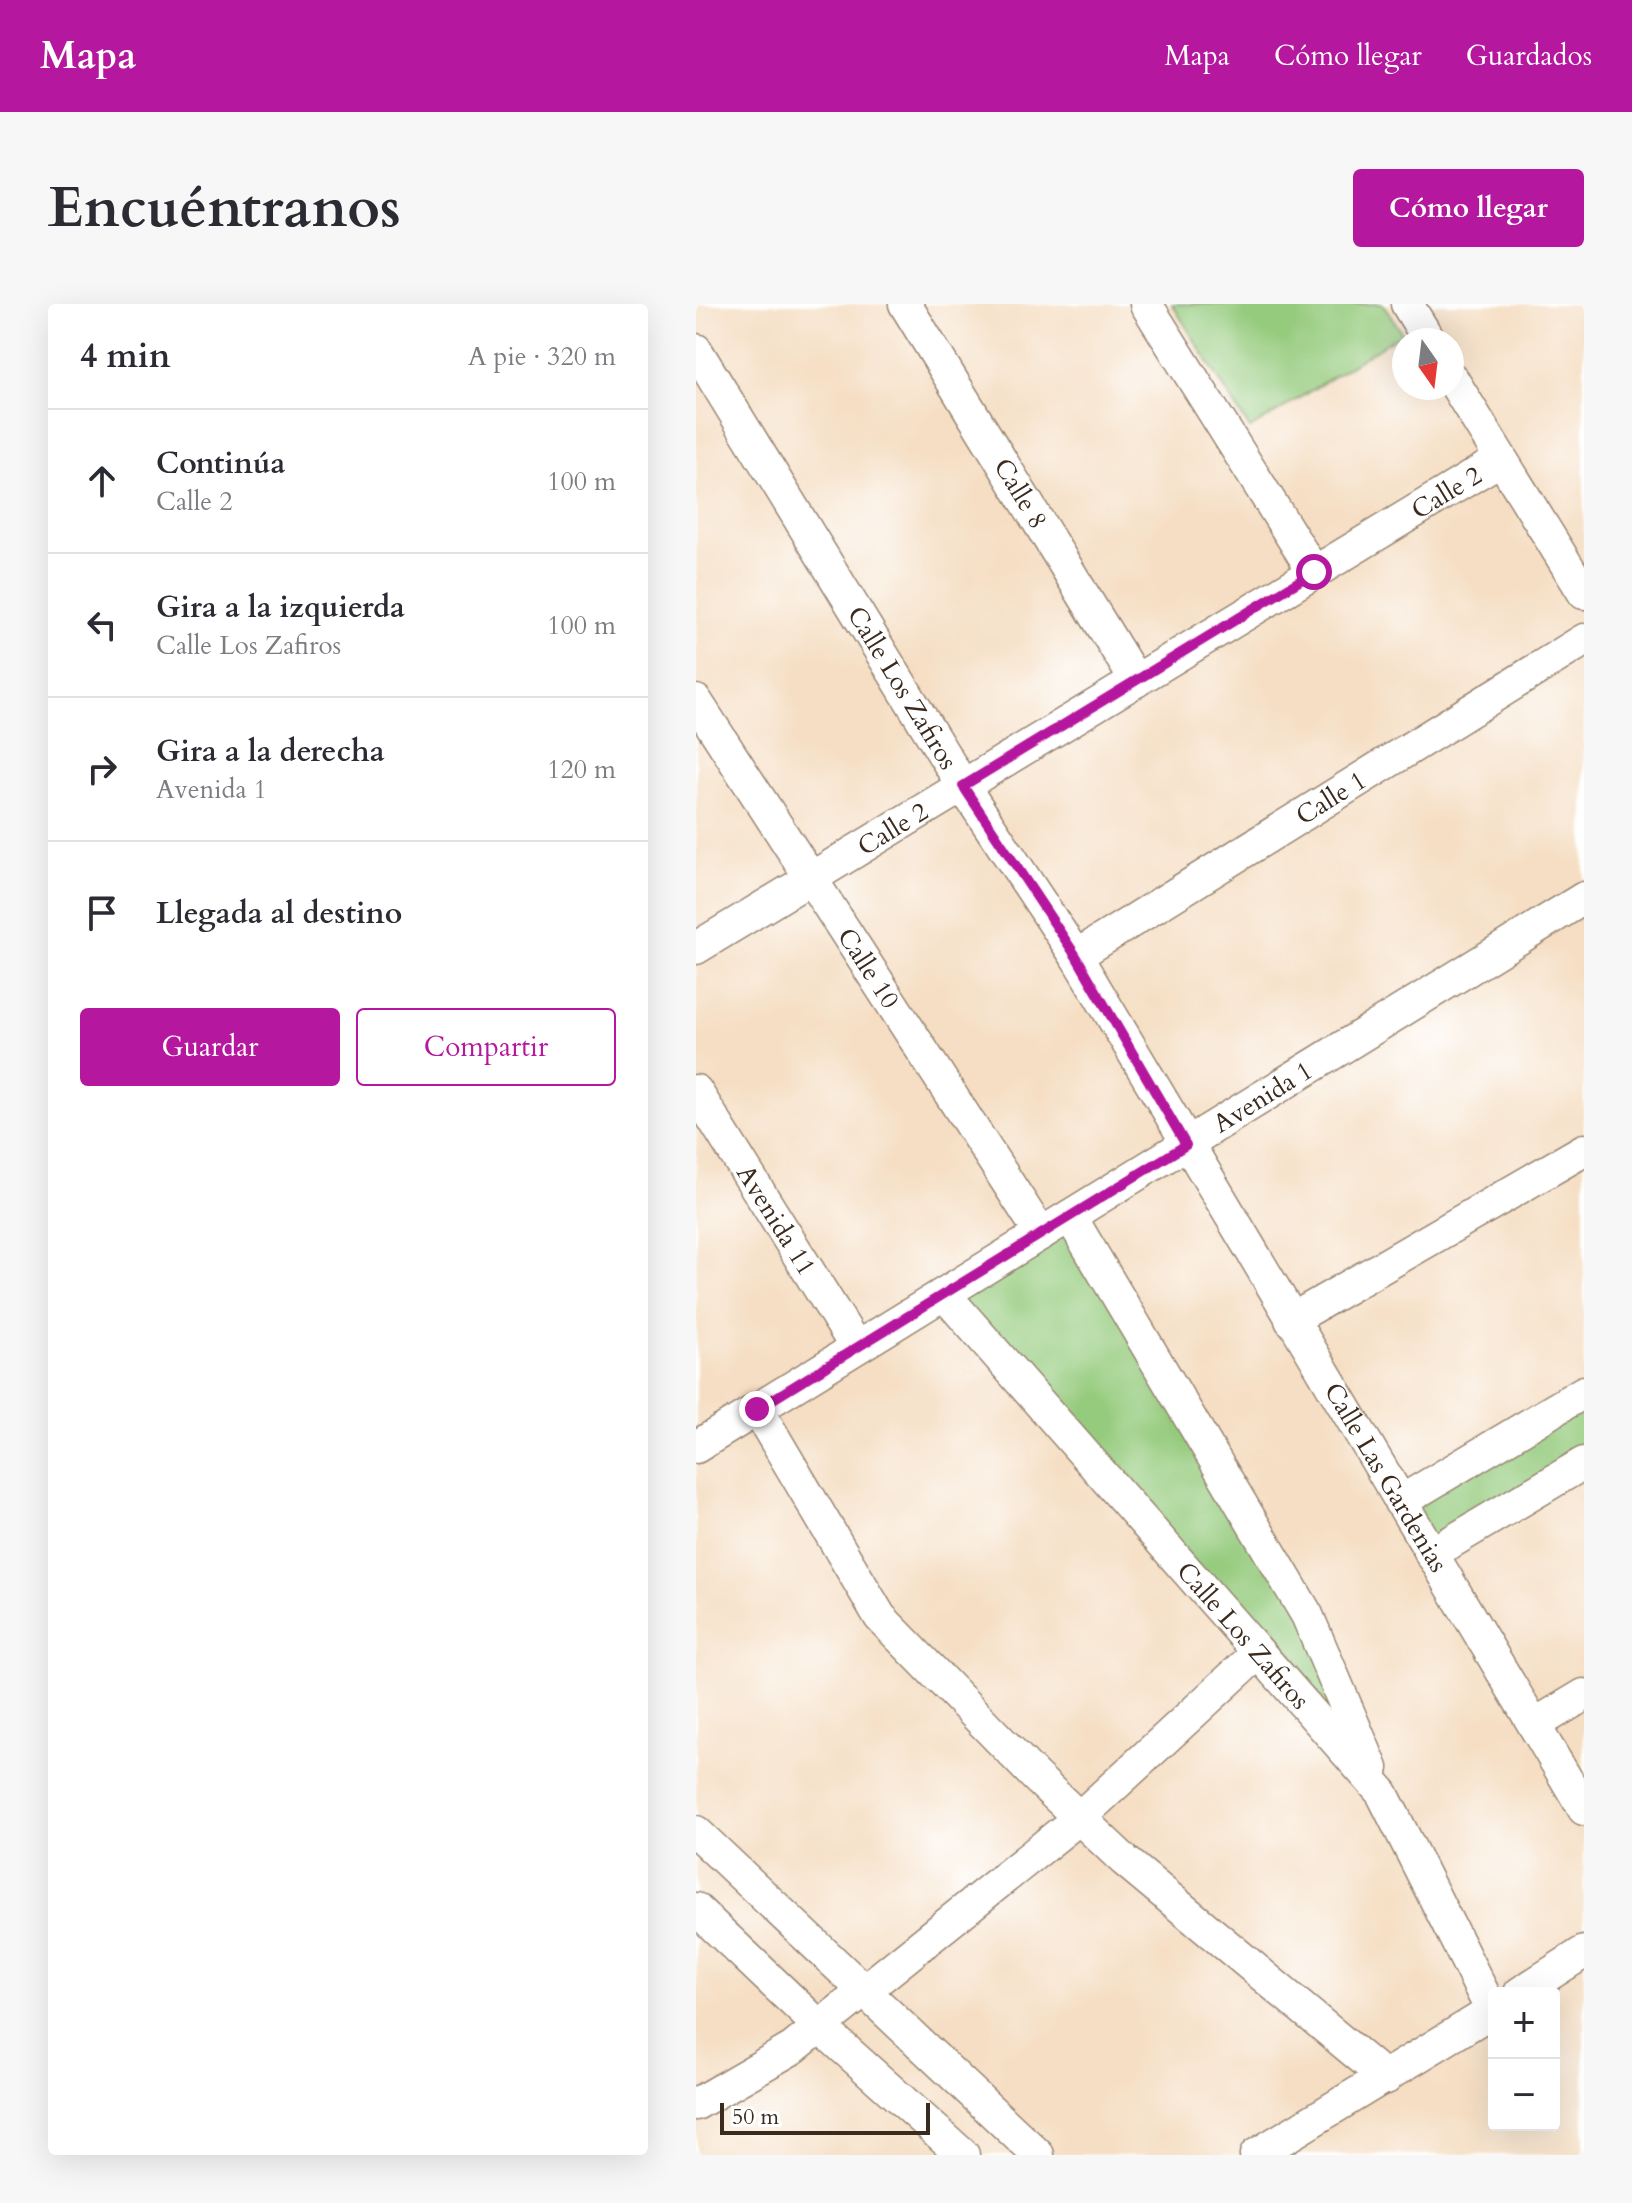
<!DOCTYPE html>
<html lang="es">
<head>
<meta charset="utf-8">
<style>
	body { margin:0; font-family:Cardo,serif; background:#f7f7f7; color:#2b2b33 }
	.controls { position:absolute; right:24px; bottom:24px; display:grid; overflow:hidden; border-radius:8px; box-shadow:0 8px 32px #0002 }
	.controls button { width:72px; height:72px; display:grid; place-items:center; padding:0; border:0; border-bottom:2px solid #e1e1e2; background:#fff; color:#2b2b33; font:40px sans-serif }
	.compass { position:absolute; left:696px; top:24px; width:72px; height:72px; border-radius:50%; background:#fff; box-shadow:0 8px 32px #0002; rotate:166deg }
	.scale { position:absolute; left:24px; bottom:20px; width:210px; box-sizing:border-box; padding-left:8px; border:4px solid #3b2a1e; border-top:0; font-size:22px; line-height:28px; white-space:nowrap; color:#3b2a1e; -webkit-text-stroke:6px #fff; paint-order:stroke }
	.stop { position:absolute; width:24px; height:24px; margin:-18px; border:6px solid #b5179e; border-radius:50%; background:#fff }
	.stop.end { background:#b5179e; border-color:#fff; box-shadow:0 2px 8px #0008 }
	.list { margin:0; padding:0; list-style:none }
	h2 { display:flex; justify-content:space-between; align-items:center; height:104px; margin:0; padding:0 32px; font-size:34px }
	h2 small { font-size:26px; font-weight:400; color:#7c7c81 }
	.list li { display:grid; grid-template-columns:52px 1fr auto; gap:24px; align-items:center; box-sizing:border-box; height:144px; padding:0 32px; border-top:2px solid #e1e1e2 }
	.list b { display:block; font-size:30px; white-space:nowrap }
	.list p { margin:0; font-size:26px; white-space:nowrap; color:#7c7c81 }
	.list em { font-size:26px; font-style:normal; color:#7c7c81 }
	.actions { display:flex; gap:16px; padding:24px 32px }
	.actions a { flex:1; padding:18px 0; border:2px solid #b5179e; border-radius:8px; text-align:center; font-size:28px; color:#b5179e }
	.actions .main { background:#b5179e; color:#fff }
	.icon { flex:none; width:44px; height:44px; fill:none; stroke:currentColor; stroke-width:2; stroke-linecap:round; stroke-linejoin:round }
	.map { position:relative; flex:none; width:888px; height:1851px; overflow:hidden; border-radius:8px }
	header { display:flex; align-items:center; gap:48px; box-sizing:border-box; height:112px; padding:0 40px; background:#b5179e; color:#fff }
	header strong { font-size:38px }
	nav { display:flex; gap:44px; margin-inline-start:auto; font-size:28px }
	.intro { display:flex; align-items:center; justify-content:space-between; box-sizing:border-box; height:192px; padding:0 48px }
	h1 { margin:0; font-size:56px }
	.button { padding:20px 36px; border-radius:8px; background:#b5179e; color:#fff; font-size:28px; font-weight:700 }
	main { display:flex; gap:48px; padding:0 48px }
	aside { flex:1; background:#fff; border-radius:8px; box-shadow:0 8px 32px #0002 }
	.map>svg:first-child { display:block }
</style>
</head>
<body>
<header>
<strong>Mapa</strong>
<nav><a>Mapa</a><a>Cómo llegar</a><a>Guardados</a></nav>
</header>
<div class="intro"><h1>Encuéntranos</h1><a class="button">Cómo llegar</a></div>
<main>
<aside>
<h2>4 min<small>A pie · 320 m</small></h2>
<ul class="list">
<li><svg class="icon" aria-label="ahead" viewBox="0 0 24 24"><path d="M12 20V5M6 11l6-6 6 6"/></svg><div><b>Continúa</b><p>Calle 2</p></div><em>100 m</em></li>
<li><svg class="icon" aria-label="left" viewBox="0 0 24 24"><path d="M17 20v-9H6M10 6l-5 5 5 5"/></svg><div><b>Gira a la izquierda</b><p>Calle Los Zafiros</p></div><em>100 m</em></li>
<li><svg class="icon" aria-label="right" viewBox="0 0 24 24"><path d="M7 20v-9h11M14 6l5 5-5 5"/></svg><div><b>Gira a la derecha</b><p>Avenida 1</p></div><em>120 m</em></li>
<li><svg class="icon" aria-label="arrive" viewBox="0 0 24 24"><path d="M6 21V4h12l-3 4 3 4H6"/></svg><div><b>Llegada al destino</b></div></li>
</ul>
<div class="actions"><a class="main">Guardar</a><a>Compartir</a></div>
</aside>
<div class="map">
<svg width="888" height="1851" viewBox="0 0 888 1851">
	<rect width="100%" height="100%" fill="#fff"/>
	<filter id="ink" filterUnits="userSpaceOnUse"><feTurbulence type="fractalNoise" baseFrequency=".0125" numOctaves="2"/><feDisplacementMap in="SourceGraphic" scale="16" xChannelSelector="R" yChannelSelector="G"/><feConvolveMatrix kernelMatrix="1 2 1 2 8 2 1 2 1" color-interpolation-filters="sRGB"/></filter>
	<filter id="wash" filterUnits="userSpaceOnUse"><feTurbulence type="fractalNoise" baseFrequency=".006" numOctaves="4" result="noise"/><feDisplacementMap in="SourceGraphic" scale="32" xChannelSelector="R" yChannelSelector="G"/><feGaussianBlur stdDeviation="1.8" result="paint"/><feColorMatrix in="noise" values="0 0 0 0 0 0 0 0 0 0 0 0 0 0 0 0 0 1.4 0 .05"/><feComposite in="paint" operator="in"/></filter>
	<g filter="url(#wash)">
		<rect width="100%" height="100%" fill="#f5dec3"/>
		<!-- green -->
		<g fill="#95cb7d" stroke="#687a4e" stroke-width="2">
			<polygon points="476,0 687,0 706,29 554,125"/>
			<polygon points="374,912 611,1311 686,1489 255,998"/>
			<polygon points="888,1088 888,1159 735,1250 704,1198"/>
		</g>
	</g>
	<g filter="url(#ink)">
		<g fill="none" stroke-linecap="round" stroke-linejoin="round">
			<!-- minor casing -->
			<g stroke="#988470" stroke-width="35">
				<g id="minor">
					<path id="s1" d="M209 0 440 377"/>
					<polyline points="450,0 618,268"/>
					<polyline points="711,0 733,36"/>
					<path id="s2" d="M0 46 267 482 380 652 888 1505"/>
					<polyline points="756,75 888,289"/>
					<path id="s3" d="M0 397 345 930"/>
					<path id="s4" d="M0 644 805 155"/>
					<path id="s5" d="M380 652 888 336"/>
					<path id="s6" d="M0 787 160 1043"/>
					<polyline points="374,912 611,1311 676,1464"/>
					<path id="s7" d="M248 990 686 1489 796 1707"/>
					<polyline points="595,1016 888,846"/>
					<polyline points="61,1105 184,1313 340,1473 428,1556 690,1774"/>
					<path id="s8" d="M0 1143 888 594"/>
					<polyline points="704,1198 888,1088"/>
					<polyline points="735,1250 888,1159"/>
					<polyline points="838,1421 888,1391"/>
					<polyline points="0,1528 342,1851"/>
					<polyline points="0,1605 123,1722 267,1851"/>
					<polyline points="824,1689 888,1648"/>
					<polyline points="0,1800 97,1744 383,1514 562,1349"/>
					<polyline points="560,1851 798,1706"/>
				</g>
			</g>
			<!-- minor -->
			<use href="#minor" stroke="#fff" stroke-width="32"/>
		</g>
	</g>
	<g fill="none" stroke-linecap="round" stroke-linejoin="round" filter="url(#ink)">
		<!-- route -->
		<polyline stroke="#b5179e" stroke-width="10" points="61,1105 490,841 380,652 267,482 618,268"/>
	</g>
	<g text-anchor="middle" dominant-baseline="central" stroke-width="7" stroke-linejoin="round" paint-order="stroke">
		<!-- street labels -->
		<g font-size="26" fill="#3b2a1e" stroke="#fff">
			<text stroke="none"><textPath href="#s4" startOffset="878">Calle 2</textPath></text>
			<text stroke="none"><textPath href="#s1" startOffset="222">Calle 8</textPath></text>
			<text stroke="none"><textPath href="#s2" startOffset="396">Calle Los Zafiros</textPath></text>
			<text stroke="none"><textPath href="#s5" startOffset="300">Calle 1</textPath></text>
			<text stroke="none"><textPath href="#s4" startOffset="230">Calle 2</textPath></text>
			<text stroke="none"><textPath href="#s3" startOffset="318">Calle 10</textPath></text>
			<text stroke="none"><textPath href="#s8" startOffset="666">Avenida 1</textPath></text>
			<text stroke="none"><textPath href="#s6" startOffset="152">Avenida 11</textPath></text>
			<text stroke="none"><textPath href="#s2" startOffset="1322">Calle Las Gardenias</textPath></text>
			<text stroke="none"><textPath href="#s7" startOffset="454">Calle Los Zafiros</textPath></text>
		</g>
	</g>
</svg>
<div class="controls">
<button>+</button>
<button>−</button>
</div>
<svg class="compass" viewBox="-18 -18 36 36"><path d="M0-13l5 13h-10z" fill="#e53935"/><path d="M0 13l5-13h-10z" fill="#7c7c81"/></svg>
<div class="scale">50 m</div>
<div class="stop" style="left:618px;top:268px"></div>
<div class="stop end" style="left:61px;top:1105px"></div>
</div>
</main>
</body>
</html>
